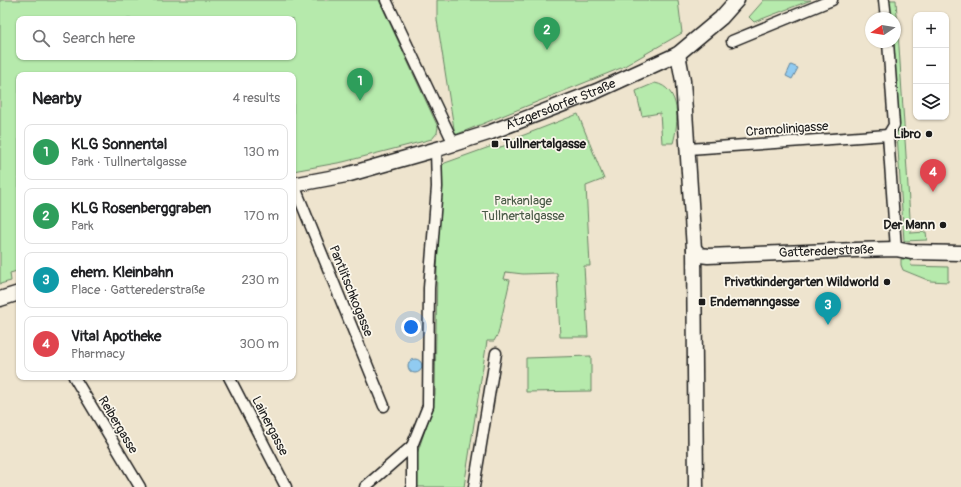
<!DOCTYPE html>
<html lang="en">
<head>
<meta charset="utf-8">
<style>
	body { margin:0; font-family:Pangolin,sans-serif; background:#f6f6f6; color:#202124 }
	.controls { position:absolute; right:12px; top:12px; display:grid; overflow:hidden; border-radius:8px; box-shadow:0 1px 3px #0004 }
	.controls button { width:36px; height:36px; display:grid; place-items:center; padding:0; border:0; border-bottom:1px solid #e0e0e0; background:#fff; color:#202124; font:20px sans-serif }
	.compass { position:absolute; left:865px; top:12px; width:36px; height:36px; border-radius:50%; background:#fff; box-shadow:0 1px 3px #0004; rotate:258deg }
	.you { position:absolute; left:411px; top:327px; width:14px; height:14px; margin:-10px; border:3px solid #fff; border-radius:50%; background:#1a73e8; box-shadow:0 0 0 6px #1a73e833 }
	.badge { display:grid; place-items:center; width:26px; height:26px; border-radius:50%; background:#1a73e8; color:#fff; font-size:13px; font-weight:700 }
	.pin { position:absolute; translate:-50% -33px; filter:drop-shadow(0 1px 2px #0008) }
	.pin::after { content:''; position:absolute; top:21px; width:14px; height:12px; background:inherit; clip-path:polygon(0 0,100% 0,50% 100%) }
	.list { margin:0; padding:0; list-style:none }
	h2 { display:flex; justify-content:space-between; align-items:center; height:52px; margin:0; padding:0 16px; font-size:17px }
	h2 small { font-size:13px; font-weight:400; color:#757577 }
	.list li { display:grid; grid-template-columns:26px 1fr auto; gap:12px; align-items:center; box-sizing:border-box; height:56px; margin:0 8px 8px; padding:0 8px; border:1px solid #e0e0e0; border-radius:8px }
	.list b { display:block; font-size:15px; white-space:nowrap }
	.list p { margin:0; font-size:13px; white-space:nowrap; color:#757577 }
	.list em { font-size:13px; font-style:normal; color:#757577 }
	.icon { flex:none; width:22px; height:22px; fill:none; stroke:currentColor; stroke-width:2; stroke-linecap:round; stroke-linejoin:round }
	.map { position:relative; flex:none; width:961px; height:487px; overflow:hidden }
	.search { position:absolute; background:#fff; box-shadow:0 1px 3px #0004; left:16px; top:16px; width:280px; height:44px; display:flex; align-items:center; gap:10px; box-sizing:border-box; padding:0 14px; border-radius:8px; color:#757577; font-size:15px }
	.panel { position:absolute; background:#fff; box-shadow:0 1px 3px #0004; left:16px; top:72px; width:280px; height:308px; border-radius:8px }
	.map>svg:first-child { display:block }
</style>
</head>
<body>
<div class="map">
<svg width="961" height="487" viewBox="0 0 961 487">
	<rect width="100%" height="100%" fill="#eee4ce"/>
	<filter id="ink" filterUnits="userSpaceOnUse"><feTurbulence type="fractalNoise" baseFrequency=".025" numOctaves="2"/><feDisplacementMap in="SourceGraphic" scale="8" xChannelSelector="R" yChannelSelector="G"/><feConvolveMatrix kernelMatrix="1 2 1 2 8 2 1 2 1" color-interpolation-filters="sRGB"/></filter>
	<g filter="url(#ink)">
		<!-- green -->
		<g fill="#b6eaac" stroke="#698364" fill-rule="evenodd">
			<path d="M0 0H379L438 127 437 133 432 139 343 162 293 171V75H19V277L17 271 10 273 11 281 0 284ZM19 19H293V57H19Z"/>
			<polygon points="437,0 678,0 682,33 621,68 455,135 437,20"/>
			<polygon points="764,0 811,0 754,22 749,17"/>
			<polygon points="889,0 896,0 911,233 926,232 927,240 904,241 891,42 895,42 895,18 890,18"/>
			<path d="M655 83C681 88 679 123 673 143H662L660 113 642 116 636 91Z"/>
			<polygon points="578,114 604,179 586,186 590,266 584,266 588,337 560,337 557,273 523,274 506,272 504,279 510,280 498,334 494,341 487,341 464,487 415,487 416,457 433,406 435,394 437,268 442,166 445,163 495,145 497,148 507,145 506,142"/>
			<polygon points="901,259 910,259 911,266 948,267 948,282 930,281 903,270 901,265"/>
			<polygon points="591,356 591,391 526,392 526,358"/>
		</g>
		<!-- water -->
		<g fill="#91cbf1" stroke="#62859c">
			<polygon points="791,65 798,68 792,79 786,76"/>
			<circle cx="415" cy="366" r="7"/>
		</g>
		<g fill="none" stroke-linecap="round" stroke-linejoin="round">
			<!-- street casing -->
			<g stroke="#1c1c1c" stroke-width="13">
				<g id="street">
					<polyline points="386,0 454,144"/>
					<polyline points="884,0 886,18"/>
					<polyline points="732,41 832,0"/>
					<polyline points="888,42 894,125 888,135 896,249"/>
					<polyline points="689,149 888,135"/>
					<polyline points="294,185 384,406"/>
					<polyline points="74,377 140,487"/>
					<polyline points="229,377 286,487"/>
					<polyline points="365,487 412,446"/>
					<polyline points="412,487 412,446 428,406 429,288 437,187 436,150"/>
					<polyline points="474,487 496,353"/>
				</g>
			</g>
			<!-- secondary casing -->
			<g stroke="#1c1c1c" stroke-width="17">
				<g id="secondary">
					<polyline points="678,54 683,81 694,249 696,487"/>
					<path id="s1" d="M293 185 346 175 441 148 491 132 597 91 678 54 721 18 737 0"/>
					<path id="s2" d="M694 249 700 255 708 256 856 250 896 249 911 252 961 253"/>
					<polyline points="0,299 19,293"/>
				</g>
			</g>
			<!-- street -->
			<use href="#street" stroke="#fbf7ec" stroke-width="10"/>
			<!-- secondary -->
			<use href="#secondary" stroke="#fbf7ec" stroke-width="14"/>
		</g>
	</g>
	<!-- markers -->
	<g fill="#1c1c1c" stroke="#fbf7ec" stroke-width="1.5">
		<circle cx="929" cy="134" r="4"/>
		<rect x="491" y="140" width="8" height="8" rx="2"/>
		<circle cx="943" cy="225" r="4"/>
		<circle cx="887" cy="282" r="4"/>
		<rect x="698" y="298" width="8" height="8" rx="2"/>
	</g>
	<g text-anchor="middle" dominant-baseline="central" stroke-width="3.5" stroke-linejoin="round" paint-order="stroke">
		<!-- street labels -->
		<g font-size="13" fill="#1c1c1c" stroke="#fbf7ec">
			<text stroke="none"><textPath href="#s1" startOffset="280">Atzgersdorfer Straße</textPath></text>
			<text transform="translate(787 129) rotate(-4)">Cramolinigasse</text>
			<text stroke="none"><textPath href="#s2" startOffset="135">Gatterederstraße</textPath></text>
			<text transform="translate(351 291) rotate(68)">Pantlitschkogasse</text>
			<text transform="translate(118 425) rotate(59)">Reibergasse</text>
			<text transform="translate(270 426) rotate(63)">Lainergasse</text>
		</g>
		<!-- poi labels -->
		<g font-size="13" font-weight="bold" fill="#1c1c1c" stroke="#fbf7ec" text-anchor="end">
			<text x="921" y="134">Libro</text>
			<text x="503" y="144" text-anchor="start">Tullnertalgasse</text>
			<text x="935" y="225">Der Mann</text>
			<text x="879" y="282">Privatkindergarten Wildworld</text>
			<text x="710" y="302" text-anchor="start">Endemanngasse</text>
		</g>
		<!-- park labels -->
		<g font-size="13" fill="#4a5a47" stroke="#fbf7ec">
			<text x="523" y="201">Parkanlage<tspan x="523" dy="15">Tullnertalgasse</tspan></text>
		</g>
	</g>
</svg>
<div class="controls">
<button>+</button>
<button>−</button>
<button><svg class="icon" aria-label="layers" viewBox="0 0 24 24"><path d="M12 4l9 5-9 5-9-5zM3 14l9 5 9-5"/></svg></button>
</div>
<svg class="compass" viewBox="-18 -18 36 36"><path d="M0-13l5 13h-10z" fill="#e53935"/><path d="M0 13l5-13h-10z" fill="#757577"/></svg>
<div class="you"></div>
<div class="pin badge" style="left:360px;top:101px;background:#2e9e5b">1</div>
<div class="pin badge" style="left:547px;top:50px;background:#2e9e5b">2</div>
<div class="pin badge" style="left:828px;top:325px;background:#0f9aa8">3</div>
<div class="pin badge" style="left:933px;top:192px;background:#e0444e">4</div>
<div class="search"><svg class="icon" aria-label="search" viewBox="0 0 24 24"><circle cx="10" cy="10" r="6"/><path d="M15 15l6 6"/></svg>Search here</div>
<section class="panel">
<h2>Nearby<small>4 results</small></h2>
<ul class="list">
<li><span class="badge" style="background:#2e9e5b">1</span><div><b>KLG Sonnental</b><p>Park · Tullnertalgasse</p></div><em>130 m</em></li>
<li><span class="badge" style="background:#2e9e5b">2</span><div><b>KLG Rosenberggraben</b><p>Park</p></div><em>170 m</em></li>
<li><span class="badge" style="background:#0f9aa8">3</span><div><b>ehem. Kleinbahn</b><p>Place · Gatterederstraße</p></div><em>230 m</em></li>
<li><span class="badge" style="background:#e0444e">4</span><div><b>Vital Apotheke</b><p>Pharmacy</p></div><em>300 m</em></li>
</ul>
</section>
</div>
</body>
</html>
